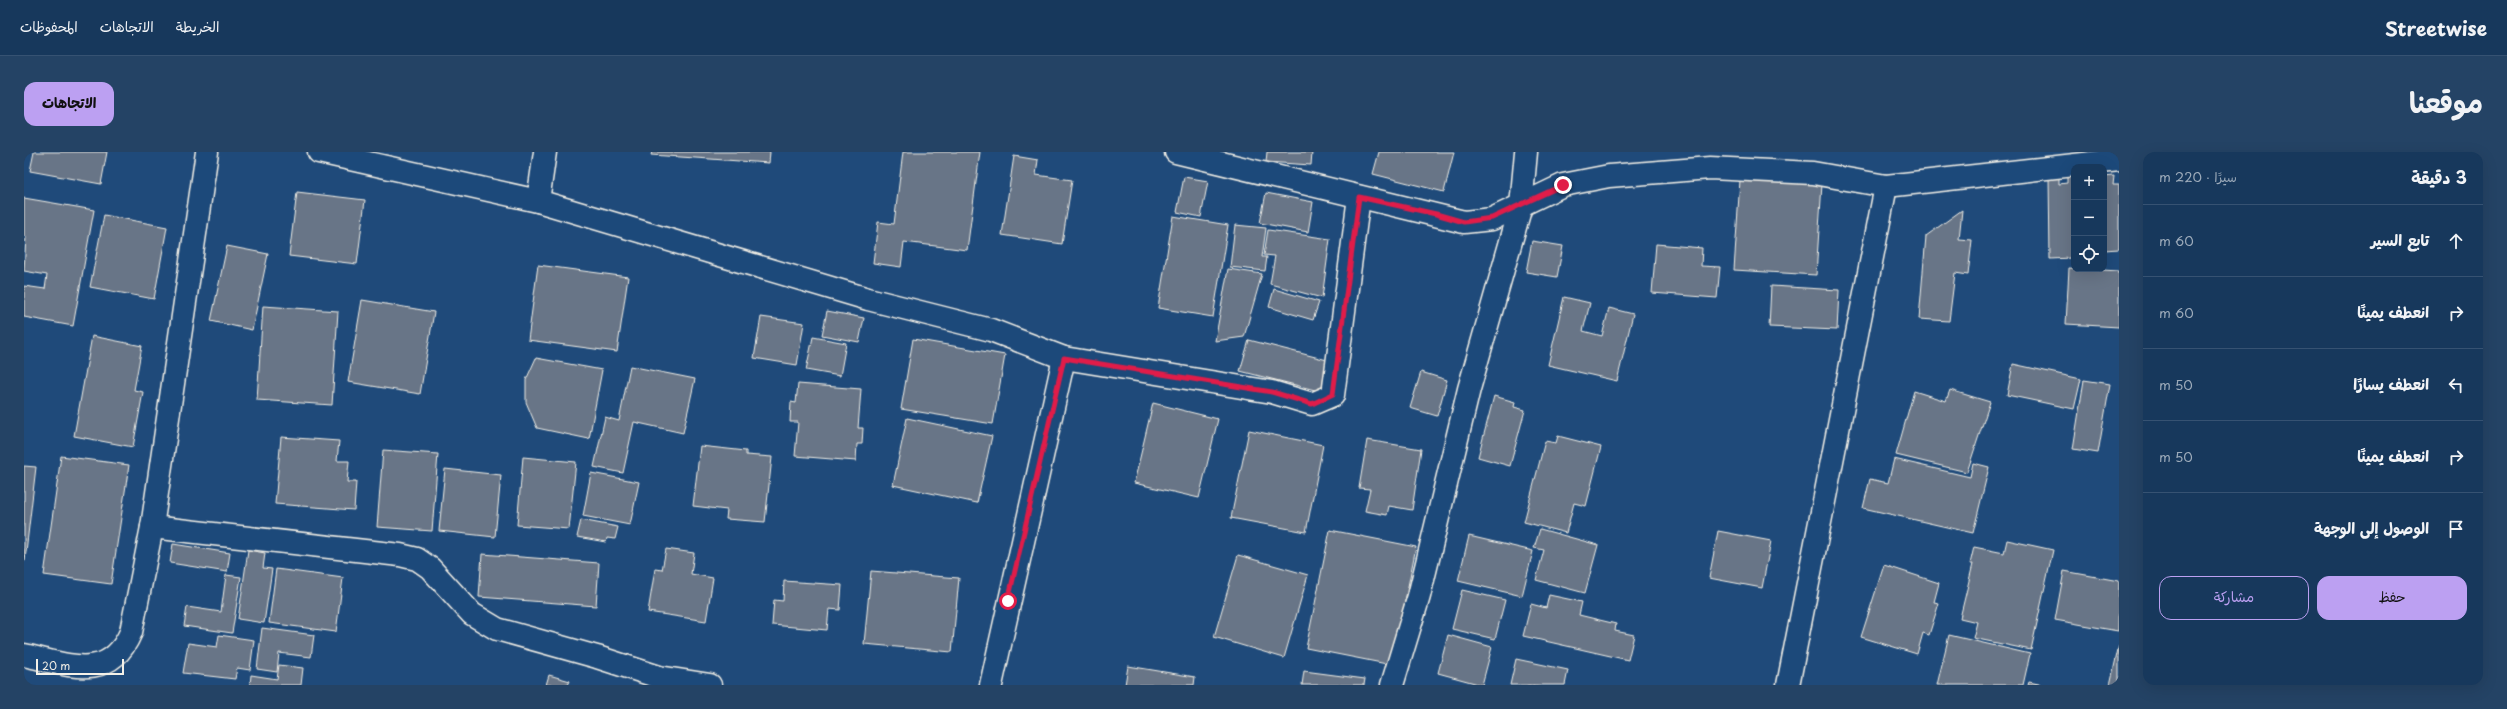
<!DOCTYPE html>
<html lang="ar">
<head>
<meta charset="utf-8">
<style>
	body { margin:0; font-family:"Playpen Sans","Playpen Sans Arabic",sans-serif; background:#244365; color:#f1f3f6; direction:rtl }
	.controls { position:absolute; right:12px; top:12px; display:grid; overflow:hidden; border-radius:8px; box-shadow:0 4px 16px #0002 }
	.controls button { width:36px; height:36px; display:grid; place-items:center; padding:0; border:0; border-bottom:1px solid #365272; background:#17385c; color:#f1f3f6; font:20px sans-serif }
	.scale { position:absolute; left:12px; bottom:10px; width:88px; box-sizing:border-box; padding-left:4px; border:2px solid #f4f1e8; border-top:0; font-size:11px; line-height:14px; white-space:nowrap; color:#f4f1e8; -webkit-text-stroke:3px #1f4a7a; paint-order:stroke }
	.stop { position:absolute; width:12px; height:12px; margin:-9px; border:3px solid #e11d48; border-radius:50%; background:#fff }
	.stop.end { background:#e11d48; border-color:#fff; box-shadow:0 1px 4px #0008 }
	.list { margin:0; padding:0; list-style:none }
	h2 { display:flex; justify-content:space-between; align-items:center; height:52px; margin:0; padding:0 16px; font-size:17px }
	h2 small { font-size:13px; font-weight:400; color:#9eacbb }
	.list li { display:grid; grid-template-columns:26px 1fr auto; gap:12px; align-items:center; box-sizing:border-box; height:72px; padding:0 16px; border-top:1px solid #365272 }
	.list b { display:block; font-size:15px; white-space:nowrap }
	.list em { font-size:13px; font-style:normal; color:#9eacbb }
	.actions { display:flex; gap:8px; padding:12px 16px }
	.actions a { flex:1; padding:9px 0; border:1px solid #bca0f2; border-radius:12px; text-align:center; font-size:14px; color:#bca0f2 }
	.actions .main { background:#bca0f2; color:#111 }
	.icon { flex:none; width:22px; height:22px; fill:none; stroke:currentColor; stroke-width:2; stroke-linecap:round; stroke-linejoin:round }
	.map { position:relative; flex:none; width:2095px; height:533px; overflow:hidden; direction:ltr; border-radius:12px }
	header { display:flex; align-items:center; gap:24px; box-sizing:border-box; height:56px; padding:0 20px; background:#17385c; border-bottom:1px solid #365272 }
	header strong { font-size:19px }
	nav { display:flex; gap:22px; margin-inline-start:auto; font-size:14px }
	.intro { display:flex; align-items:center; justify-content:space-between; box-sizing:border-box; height:96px; padding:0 24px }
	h1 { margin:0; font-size:28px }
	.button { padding:10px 18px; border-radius:12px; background:#bca0f2; color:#111; font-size:14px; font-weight:700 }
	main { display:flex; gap:24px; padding:0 24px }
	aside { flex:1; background:#17385c; border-radius:12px; box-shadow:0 4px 16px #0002 }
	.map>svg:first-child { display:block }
</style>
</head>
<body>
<header>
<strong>Streetwise</strong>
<nav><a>الخريطة</a><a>الاتجاهات</a><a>المحفوظات</a></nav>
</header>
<div class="intro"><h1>موقعنا</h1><a class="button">الاتجاهات</a></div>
<main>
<aside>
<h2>3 دقيقة<small>سيرًا · 220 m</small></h2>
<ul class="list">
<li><svg class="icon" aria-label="ahead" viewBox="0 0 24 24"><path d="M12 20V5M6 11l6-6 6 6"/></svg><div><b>تابع السير</b></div><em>60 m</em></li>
<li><svg class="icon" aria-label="right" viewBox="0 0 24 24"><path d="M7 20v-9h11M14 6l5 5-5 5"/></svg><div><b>انعطف يمينًا</b></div><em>60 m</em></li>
<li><svg class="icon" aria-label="left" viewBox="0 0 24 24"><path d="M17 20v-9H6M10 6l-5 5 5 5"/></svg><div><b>انعطف يسارًا</b></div><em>50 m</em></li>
<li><svg class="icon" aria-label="right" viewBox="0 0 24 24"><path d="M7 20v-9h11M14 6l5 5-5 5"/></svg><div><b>انعطف يمينًا</b></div><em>50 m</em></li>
<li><svg class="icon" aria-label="arrive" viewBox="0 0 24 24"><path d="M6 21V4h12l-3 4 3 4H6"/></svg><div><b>الوصول إلى الوجهة</b></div></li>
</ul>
<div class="actions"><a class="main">حفظ</a><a>مشاركة</a></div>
</aside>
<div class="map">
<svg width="2095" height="533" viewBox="0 0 2095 533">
	<rect width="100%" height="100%" fill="#1f4a7a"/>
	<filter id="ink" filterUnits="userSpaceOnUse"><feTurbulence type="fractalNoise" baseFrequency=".025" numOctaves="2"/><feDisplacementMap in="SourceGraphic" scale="8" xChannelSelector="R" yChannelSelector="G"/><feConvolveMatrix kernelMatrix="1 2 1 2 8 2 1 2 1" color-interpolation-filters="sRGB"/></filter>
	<g filter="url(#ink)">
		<!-- building -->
		<g fill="#687587" stroke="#f4f1e8">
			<polygon points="10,0 83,0 77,32 6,19"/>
			<polygon points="628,0 746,0 745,11 627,3"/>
			<polygon points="879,0 956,0 943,98 880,90 877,115 849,111 854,70 870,72"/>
			<polygon points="1243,0 1288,0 1287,13 1242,10"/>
			<polygon points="1355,0 1430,0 1420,40 1349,22"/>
			<polygon points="990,4 1014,8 1012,23 1048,28 1038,92 978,83"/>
			<polygon points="2090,24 2089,33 2095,33 2095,97 2080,98 2080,25"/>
			<polygon points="1160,25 1184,29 1177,65 1153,60"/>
			<polygon points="2025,25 2035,25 2035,32 2043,31 2043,25 2050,25 2050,98 2048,98 2047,106 2026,107"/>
			<polygon points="1716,28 1798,32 1792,123 1710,118"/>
			<polygon points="273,40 341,48 333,112 265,104"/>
			<polygon points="1242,41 1289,50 1284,80 1236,71"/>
			<polygon points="0,46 70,58 49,174 0,165 0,134 21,137 23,123 0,119 2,85 0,84"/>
			<polygon points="1938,58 1935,87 1948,88 1944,123 1931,121 1925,169 1895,167 1902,84"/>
			<polygon points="80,63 143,75 130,147 66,135"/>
			<polygon points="1149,64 1204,73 1189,165 1134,156"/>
			<polygon points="1211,73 1242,76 1238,105 1243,105 1241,119 1206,115"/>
			<polygon points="1244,78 1306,87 1298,146 1246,132 1251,104 1240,103"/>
			<polygon points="1508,89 1539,94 1533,125 1502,120"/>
			<polygon points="1632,92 1678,96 1677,114 1696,115 1693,146 1628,141"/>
			<polygon points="203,94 244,102 228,178 187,169"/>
			<polygon points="514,113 604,125 593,200 504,188"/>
			<polygon points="2045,116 2095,119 2095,175 2042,172"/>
			<polygon points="1204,117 1238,122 1220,185 1191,189"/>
			<polygon points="1747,134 1815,138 1813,178 1745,175"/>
			<polygon points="1250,137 1295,150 1289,168 1245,155"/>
			<polygon points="1540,145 1566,151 1559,179 1578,184 1585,156 1609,162 1593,229 1524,213"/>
			<polygon points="338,148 410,160 396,242 324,230"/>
			<polygon points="239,154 314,159 308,253 233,248"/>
			<polygon points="803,159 840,166 835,190 798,183"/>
			<polygon points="737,165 780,171 773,213 730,206"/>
			<polygon points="68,184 118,194 110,238 119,240 109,295 50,284"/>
			<polygon points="789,185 822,191 816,224 782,218"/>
			<polygon points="889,187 981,203 969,272 877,257"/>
			<polygon points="1225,188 1307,209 1299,240 1216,219"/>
			<polygon points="512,206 578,218 565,287 513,276 502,250 502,228"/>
			<polygon points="1989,212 2057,227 2050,257 1983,243"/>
			<polygon points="606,214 671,227 659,281 610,270 599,321 570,315 581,265 595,269"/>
			<polygon points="1397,220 1423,228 1413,264 1386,256"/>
			<polygon points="2060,228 2086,232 2074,301 2049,297"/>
			<polygon points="774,232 837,237 834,276 839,276 838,292 833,292 832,309 771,304 774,270 766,270 767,250 772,251"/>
			<polygon points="1926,238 1966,250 1943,320 1872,303 1890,239 1922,249"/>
			<polygon points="1470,244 1491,250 1490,255 1501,258 1486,314 1454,305"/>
			<polygon points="1129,251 1194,267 1175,346 1110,331"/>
			<polygon points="883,266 968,284 953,351 869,333"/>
			<polygon points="1225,278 1299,293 1282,380 1207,366"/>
			<polygon points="1534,284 1577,295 1562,354 1550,351 1542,381 1500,370 1521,289 1532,291"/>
			<polygon points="257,285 315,289 313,309 325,309 323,330 332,330 330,358 251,352"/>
			<polygon points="1343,288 1397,297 1388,358 1365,354 1363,363 1341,359 1346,337 1335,336"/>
			<polygon points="676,294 722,299 722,303 748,305 741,370 702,367 703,358 669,354"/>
			<polygon points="359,298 414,302 408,379 353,375"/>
			<polygon points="37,304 105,313 87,432 20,423"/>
			<polygon points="499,305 552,310 545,377 493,373"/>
			<polygon points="1870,307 1946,325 1949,311 1965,315 1949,381 1839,356 1846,327 1864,331"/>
			<polygon points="0,314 12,315 1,408 0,408"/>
			<polygon points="421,317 477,323 471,385 415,379"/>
			<polygon points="567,321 615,330 606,373 559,364"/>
			<polygon points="557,368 594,375 591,387 583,386 582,390 553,385"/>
			<polygon points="1516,377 1574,393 1561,441 1512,428 1520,398 1510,396"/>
			<polygon points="1306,378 1392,395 1368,513 1282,496"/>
			<polygon points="1694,379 1747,389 1738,436 1685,426"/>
			<polygon points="1445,384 1509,399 1498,444 1434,429"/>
			<polygon points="1983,388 2029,398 2007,498 1949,486 1953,470 1936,466 1949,412 1946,412 1950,395 1980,401"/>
			<polygon points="149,392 206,401 203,420 146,411"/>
			<polygon points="642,397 670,401 667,422 689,426 682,469 624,460 631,417 638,418"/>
			<polygon points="224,398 241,401 239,416 248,417 240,471 214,467"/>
			<polygon points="458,402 575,411 572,454 455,445"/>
			<polygon points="1214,403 1284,423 1260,506 1190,485"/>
			<polygon points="1860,413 1915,431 1910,450 1915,451 1905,483 1899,481 1893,502 1837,485"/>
			<polygon points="252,417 319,426 312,480 245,471"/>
			<polygon points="847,419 935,426 928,500 840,492"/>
			<polygon points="2040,419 2095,429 2094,479 2031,468"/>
			<polygon points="202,423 217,425 208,481 160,474 163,455 197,460"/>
			<polygon points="760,429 818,433 816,458 805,457 803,478 748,473 750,448 759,449"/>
			<polygon points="1438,438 1481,448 1471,487 1428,477"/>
			<polygon points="1525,443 1558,450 1555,463 1592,472 1591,479 1610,483 1604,508 1499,484 1507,452 1522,456"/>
			<polygon points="238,476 290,483 287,505 255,501 253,520 233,517"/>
			<polygon points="195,483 230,488 226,518 213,516 211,527 159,521 164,491 193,495"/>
			<polygon points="1424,483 1468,495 1458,533 1414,521"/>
			<polygon points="1925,483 2006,502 1999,533 1913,533"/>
			<polygon points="2095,493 2095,533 2086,533"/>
			<polygon points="1492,507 1544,518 1541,533 1486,533"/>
			<polygon points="255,513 279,516 277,533 226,533 227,523 253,527"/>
			<polygon points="1104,514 1171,525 1170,533 1101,533"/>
			<polygon points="1280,519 1341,527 1340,533 1278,533"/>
			<polygon points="525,523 546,529 544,533 522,533"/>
			<polygon points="2005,530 2019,533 2004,533"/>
		</g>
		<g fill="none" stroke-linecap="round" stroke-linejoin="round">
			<!-- minor casing -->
			<g stroke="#f4f1e8" stroke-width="25">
				<g id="minor">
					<polyline points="295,0 514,49 521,0"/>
					<polyline points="1152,0 1440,70 1468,67 1539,33 1585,24 1686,16 1789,21 1862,34 2095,8"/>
					<polyline points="514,49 844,147 967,178 1040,206 1248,240 1288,252 1309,243 1335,45"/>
					<polyline points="128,375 376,403 393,407 406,416 448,462 473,477 573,505 635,525 686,533"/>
					<path d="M0 503C43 512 85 532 107 480L128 375 183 0"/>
					<polyline points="967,533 1040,206"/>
					<polyline points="1368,533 1395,444 1445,237 1497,54 1502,0"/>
					<polyline points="1764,533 1862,34"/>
				</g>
			</g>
			<!-- minor -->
			<use href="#minor" stroke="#1f4a7a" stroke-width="22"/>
		</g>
	</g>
	<g fill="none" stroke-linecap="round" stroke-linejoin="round" filter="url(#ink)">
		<!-- route -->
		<polyline stroke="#e11d48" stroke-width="5" points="984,449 1040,206 1248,240 1288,252 1309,242 1335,45 1412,62 1440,70 1468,66 1539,33"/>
	</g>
</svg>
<div class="controls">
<button>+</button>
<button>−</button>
<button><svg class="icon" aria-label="locate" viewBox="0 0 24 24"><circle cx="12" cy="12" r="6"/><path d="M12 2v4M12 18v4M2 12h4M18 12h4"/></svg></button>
</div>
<div class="scale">20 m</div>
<div class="stop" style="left:984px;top:449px"></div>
<div class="stop end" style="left:1539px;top:33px"></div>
</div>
</main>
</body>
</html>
